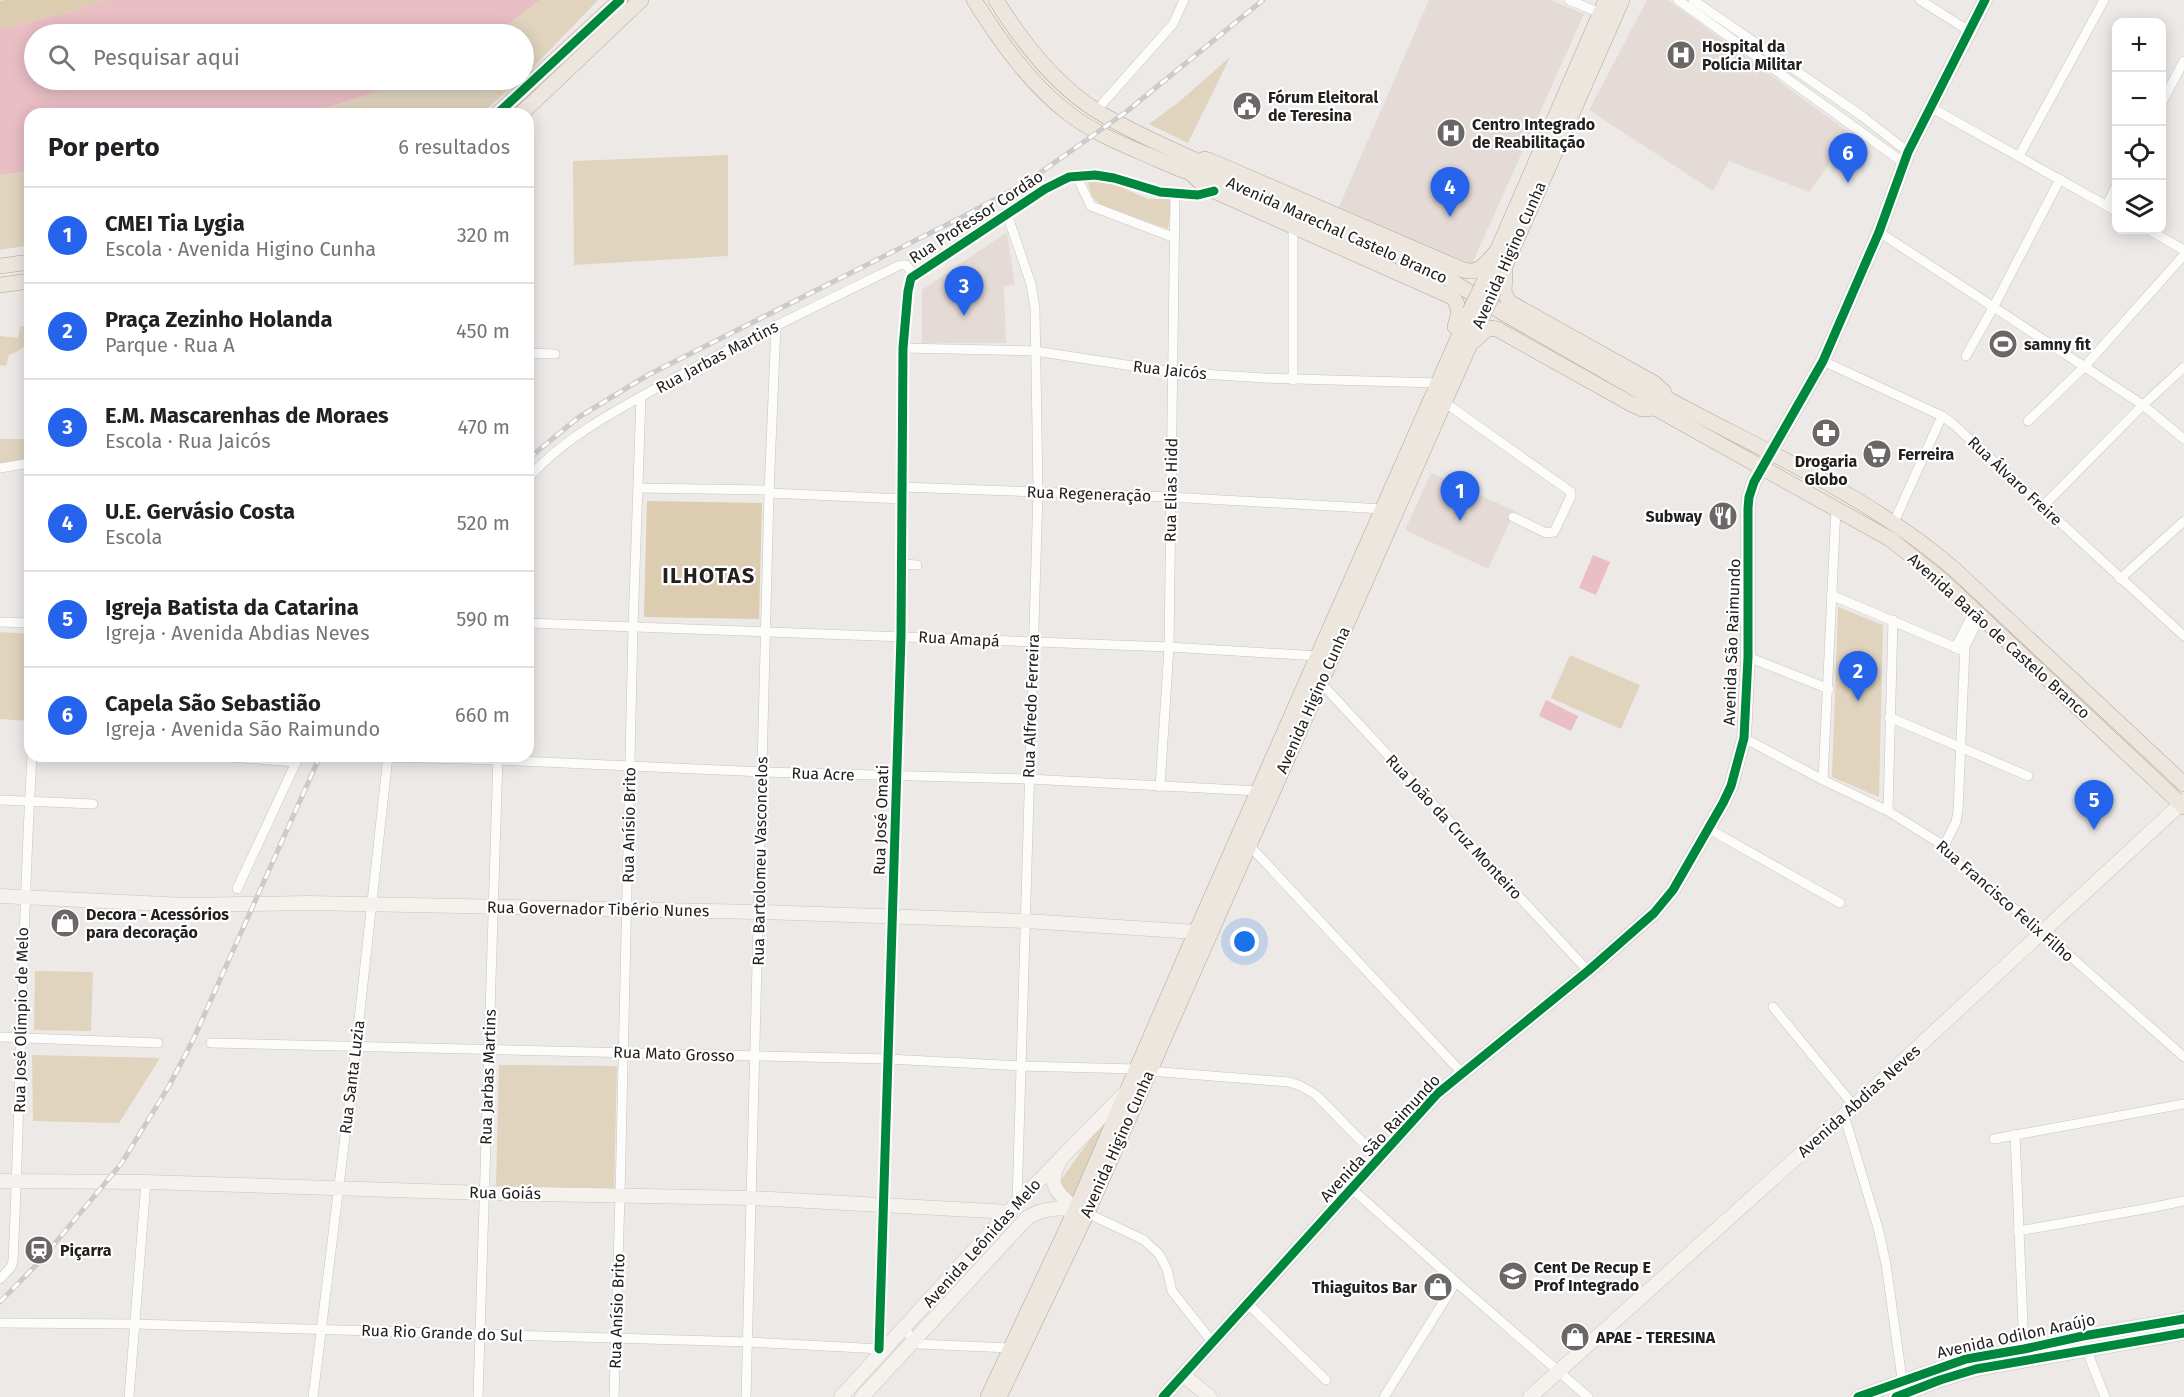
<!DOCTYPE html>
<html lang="pt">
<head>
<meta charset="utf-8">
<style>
	body { margin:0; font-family:"Fira Sans",sans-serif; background:#f2f2f2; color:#202124 }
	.controls { position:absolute; right:18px; top:18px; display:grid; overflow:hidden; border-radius:12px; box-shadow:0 3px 15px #0003 }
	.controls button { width:54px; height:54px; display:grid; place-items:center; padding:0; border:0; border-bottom:2px solid #e0e0e0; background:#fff; color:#202124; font:30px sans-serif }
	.you { position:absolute; left:1245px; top:942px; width:21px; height:21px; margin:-15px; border:4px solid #fff; border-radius:50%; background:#1a73e8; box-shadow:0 0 0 9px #1a73e833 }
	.badge { display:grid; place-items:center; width:39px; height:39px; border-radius:50%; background:#2563eb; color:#fff; font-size:20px; font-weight:700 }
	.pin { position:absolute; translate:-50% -50px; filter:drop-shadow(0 2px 3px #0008) }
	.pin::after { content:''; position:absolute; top:32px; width:21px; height:18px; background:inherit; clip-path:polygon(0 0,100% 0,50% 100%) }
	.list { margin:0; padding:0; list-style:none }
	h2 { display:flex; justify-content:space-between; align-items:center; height:78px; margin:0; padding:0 24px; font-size:26px }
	h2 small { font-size:20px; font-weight:400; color:#757577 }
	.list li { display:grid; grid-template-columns:39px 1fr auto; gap:18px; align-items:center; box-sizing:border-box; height:96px; padding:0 24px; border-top:2px solid #e0e0e0 }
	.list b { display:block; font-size:22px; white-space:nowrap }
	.list p { margin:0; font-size:20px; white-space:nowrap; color:#757577 }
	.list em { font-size:20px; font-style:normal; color:#757577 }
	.icon { flex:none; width:33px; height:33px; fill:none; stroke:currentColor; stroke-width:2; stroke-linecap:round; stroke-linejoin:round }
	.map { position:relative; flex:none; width:2184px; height:1397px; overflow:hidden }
	.search { position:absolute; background:#fff; box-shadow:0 3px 15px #0003; left:24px; top:24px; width:510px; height:66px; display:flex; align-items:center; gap:15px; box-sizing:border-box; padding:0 21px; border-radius:33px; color:#757577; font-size:22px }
	.panel { position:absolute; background:#fff; box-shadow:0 3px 15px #0003; left:24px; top:108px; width:510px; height:654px; border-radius:18px }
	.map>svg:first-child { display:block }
</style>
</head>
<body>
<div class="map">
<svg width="2184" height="1397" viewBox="0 0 2184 1397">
	<rect width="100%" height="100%" fill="#ede9e7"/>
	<!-- built -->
	<g fill="#e5dbd6">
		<polygon points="1429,0 1551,0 1584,14 1472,264 1467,265 1338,209"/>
		<polygon points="1647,0 1668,0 1851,134 1809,192 1729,161 1713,191 1589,110"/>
		<polygon points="1007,232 1015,285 1004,286 1006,343 922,343 922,290"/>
		<polygon points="1431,473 1515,511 1488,569 1405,530"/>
	</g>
	<!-- green -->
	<g fill="#e0d4be">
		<polygon points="540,0 598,0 524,77 524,34 491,34 509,24"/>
		<polygon points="1230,57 1188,143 1149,124 1179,102"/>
		<polygon points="406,80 520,80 481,114 307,114 386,89"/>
		<polygon points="728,155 728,256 574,265 573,161"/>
		<polygon points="30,171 30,245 0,250 0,175"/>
		<polygon points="1094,178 1114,184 1148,199 1172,199 1168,229 1101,205 1092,197 1087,179"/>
		<path d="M25 326 28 330C25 347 26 348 9 355L6 366 0 365V336L18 338 20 327Z"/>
		<polygon points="30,389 30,460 0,465 0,439 28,439"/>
		<polygon points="1838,607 1883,625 1879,797 1832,777"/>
		<polygon points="0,632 30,634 29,721 0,719"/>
		<polygon points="1570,655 1640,685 1621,729 1551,698"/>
		<polygon points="35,971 93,972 91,1031 34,1030"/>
		<polygon points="32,1055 160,1058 119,1123 33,1121"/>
		<polygon points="499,1065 617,1066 614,1188 496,1186"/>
		<path d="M1104 1123 1081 1186 1074 1198C1066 1194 1063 1189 1061 1180L1101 1124Z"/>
	</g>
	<!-- forest -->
	<g fill="#dcccb0">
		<polygon points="4,0 107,0 61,14 0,29 0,1"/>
		<polygon points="647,501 762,503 759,619 644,617"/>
	</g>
	<!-- water -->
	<g fill="#e9bec5">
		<polygon points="107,0 540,0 509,24 491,34 34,34 34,80 406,80 386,89 307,114 30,114 30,171 0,175 0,29 61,14"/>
		<polygon points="1593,555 1610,562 1596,595 1579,588"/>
		<polygon points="1546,700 1578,716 1571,731 1539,716"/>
	</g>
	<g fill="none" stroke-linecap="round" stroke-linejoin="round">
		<!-- street casing -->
		<g stroke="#c7c4c2" stroke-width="10">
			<g id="street">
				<polyline points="1569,0 1600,13"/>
				<polyline points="1678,0 1904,163"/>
				<polyline points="1693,0 1862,116 1908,152"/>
				<polyline points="1920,0 1969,31"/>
				<polyline points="2162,102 2184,61"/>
				<polyline points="1102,104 1173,24 1184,0"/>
				<polyline points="1930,107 2116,211"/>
				<polyline points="2019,156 2104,0"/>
				<polyline points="1076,175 1091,206 1175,238"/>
				<polyline points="2107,205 2116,186"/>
				<polyline points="1007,214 1031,284 1035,308 1038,492 1017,1203"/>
				<polyline points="1293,226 1293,380"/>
				<polyline points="2149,230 2184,250"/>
				<polyline points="1879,232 2143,405 2184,439"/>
				<polyline points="903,348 1035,351 1172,372 1264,378 1438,383"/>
				<polyline points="528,353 555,354"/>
				<polyline points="1966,356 1994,306 2060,179"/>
				<polyline points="1823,361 1942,416 1952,423 2184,636"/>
				<polyline points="1444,402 1571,492 1571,496 1554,532 1546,533 1513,517"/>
				<polyline points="2028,421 2085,366 2184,255"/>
				<polyline points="0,468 30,463"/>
				<path d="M528 478C568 434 624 406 675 378 749 338 824 302 900 265H906L911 271V278"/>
				<polyline points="903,487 1170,497 1384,509"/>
				<polyline points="638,488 770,490"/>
				<polyline points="769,493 903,499"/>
				<polyline points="2042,507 2143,405 2184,367"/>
				<polyline points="1894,522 1942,416"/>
				<polyline points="902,564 917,565"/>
				<polyline points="2120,579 2184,521"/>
				<polyline points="1831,595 1964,651"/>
				<polyline points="0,622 30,623"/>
				<polyline points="528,623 1169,647 1318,656"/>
				<polyline points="1955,648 1974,612"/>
				<polyline points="1748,657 1829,689"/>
				<polyline points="1321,683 1588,971"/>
				<polyline points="1889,717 2028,776"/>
				<polyline points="1744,738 1823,780 1888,811 1944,846 1959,864 2044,933 2184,1057"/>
				<polyline points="218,756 295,762"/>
				<polyline points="352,756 498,760 763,772 1029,779 1259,791"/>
				<polyline points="1823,780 1836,508"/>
				<polyline points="1160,787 1169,647 1175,194"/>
				<polyline points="0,800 93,804"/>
				<polyline points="1888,811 1893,620"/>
				<polyline points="1709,829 1840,903"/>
				<polyline points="1248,844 1462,1073"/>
				<polyline points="1944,846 1956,822 1958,811 1965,646 1980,617"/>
				<polyline points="237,889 299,756"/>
				<polyline points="1773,1007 1854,1106"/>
				<polyline points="0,1037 158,1043"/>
				<polyline points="211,1043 888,1059 1021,1066 1137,1069"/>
				<polyline points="1149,1071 1289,1082 1301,1086 1316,1095 1379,1159"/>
				<polyline points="1844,1115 1878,1228 1886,1264 1903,1386"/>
				<polyline points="2015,1134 2024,1349"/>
				<polyline points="1994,1139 2184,1104"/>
				<polyline points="1352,1189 1456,1282 1588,1397"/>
				<polyline points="1087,1213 1144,1240 1159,1254 1167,1269 1172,1291 1213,1343"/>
				<polyline points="2018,1231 2150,1208 2184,1201"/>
				<path d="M0 1279 11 1267 13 1261C21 1093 22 924 32 756"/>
				<polyline points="1248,1304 1326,1380"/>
				<polyline points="0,1323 135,1324 749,1342 882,1349"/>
				<polyline points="904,1329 918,1344 1010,1348"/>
				<polyline points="2085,1346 2105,1397"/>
				<path d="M879 1349 901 636 903 348 908 291 911 278 1045 189C1055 184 1065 177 1075 175 1109 171 1132 187 1162 193 1179 195 1197 195 1213 191"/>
				<polyline points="129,1397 146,1182"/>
				<polyline points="313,1397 356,1047 388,756"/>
				<polyline points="478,1397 498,756"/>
				<polyline points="614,1397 620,1196 633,627 641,397"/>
				<polyline points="746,1397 769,493 776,325"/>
				<polyline points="1384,1397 1456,1282"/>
			</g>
		</g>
		<!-- secondary casing -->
		<g stroke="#c7c4c2" stroke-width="15">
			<g id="secondary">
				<polyline points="0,896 185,905 308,903 759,912 1026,921 1196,932"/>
				<path d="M1059 1163C1046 1186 1059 1194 1076 1209"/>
				<polyline points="0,1181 146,1182 485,1193 752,1198 1010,1212"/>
				<polyline points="1183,1375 1210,1397"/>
				<polyline points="841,1397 1017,1203 1125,1093"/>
				<path d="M862 1397 1027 1218C1044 1207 1066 1206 1085 1213"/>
				<polyline points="1163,1397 1437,1094 1588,971 1654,913 1673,890 1723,803 1731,786 1744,738 1748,657 1748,508 1749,497 1754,482 1823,361 1879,232 1908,152 1985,0"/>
				<polyline points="1530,1397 1854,1106 2184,801"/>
				<polyline points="1858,1397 1966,1359 2024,1349 2083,1336 2184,1319"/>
				<polyline points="1896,1397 1940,1380 1976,1369 2184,1333"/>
			</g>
		</g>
		<!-- primary casing -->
		<g stroke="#b1a497" stroke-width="16">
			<g id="primary">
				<path d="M974 0C1000 41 1029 83 1068 113 1091 131 1119 143 1145 154 1171 165 1191 176 1219 179L1442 275 1500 311 1641 392"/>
				<path d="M996 0C1022 42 1054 84 1097 111 1129 131 1165 146 1199 162L1208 168"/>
				<polyline points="497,114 620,0"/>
				<polyline points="521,114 641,0"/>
				<path d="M1199 162 1205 159 1211 161 1463 270C1479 275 1487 262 1497 251"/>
				<path d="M1193 175 1203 185 1214 191 1452 297C1462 307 1458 315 1455 327"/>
				<polyline points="0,266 30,262"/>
				<polyline points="1505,273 1504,292 1509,302 1636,373 1654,383 1664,392"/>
				<polyline points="0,285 30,281"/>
				<polyline points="1482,286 1606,0"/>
				<polyline points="1494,291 1622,0"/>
				<polyline points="1474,341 1488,328 1497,329 1633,405 1642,409 1655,408"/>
				<polyline points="1641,392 1646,403 1890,539 1943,581 2184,807"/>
				<path d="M1641 392 1653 391C1754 447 1868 494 1955 570L2184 784"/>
				<polyline points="988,1397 1076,1209 1196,932 1470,311"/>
				<polyline points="999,1397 1087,1213 1482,317"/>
			</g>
		</g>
		<!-- street -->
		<use href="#street" stroke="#fcfcfb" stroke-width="9"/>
		<!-- secondary -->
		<use href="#secondary" stroke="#f5f1ed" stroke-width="14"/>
		<!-- primary -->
		<use href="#primary" stroke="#ede6de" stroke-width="15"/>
		<!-- rail casing -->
		<g stroke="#cccbcb" stroke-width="5">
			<g id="rail">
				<polyline points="528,459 579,417 648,375 968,214 1027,182 1126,112 1263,0"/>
				<polyline points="0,1302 41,1260 121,1164 169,1086 193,1040 320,756"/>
			</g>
		</g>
		<!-- rail -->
		<use href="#rail" stroke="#fff" stroke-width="3" stroke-dasharray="9" stroke-linecap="butt"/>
		<!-- primary-bridge casing -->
		<g stroke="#b1a497" stroke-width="16" stroke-linecap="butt">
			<g id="primary-bridge">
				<polyline points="1470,311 1482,286"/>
				<polyline points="1482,317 1494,291"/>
			</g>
		</g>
		<!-- primary-bridge -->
		<use href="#primary-bridge" stroke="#ede6de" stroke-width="15"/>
		<!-- cycleway casing -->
		<g stroke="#fff" stroke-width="13">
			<g id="cycleway">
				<polyline points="497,114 620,0"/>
				<polyline points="879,1349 901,636 903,348 908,291 911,278 1045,189 1069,177 1095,175 1114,178 1160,192 1198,195 1214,191"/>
				<polyline points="1163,1397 1437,1094 1588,971 1654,913 1673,890 1723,803 1731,786 1744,738 1748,657 1748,508 1749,497 1754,482 1823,361 1879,232 1908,152 1985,0"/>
				<polyline points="1858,1397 1966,1359 2024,1349 2083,1336 2184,1319"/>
				<polyline points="1896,1397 1940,1380 1976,1369 2184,1333"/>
			</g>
		</g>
		<!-- cycleway -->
		<use href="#cycleway" stroke="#00873e" stroke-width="9"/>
	</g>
	<!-- icons -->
	<defs>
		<g id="hospital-disc" transform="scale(1.5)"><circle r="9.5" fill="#6a6766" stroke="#fff"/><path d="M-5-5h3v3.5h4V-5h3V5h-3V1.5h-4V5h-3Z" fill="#fff"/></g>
		<g id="civic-disc" transform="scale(1.5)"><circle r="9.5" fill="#6a6766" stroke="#fff"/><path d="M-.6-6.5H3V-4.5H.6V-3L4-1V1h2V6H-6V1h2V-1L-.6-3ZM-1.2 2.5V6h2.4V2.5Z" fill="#fff"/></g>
		<g id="stadium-disc" transform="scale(1.5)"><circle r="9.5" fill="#6a6766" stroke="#fff"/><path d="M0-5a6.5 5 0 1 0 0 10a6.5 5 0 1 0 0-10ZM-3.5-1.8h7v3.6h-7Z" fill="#fff"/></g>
		<g id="pharmacy-disc" transform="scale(1.5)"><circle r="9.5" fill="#6a6766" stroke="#fff"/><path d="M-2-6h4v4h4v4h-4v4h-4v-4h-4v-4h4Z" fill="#fff"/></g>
		<g id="supermarket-disc" transform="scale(1.5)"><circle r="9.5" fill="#6a6766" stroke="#fff"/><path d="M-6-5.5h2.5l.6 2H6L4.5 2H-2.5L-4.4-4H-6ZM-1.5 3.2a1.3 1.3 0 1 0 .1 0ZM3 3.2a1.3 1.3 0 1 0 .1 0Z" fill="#fff"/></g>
		<g id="restaurant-disc" transform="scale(1.5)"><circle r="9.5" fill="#6a6766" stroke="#fff"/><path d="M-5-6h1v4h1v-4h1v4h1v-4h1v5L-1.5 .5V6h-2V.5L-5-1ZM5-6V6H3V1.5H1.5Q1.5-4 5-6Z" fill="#fff"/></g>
		<g id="shop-disc" transform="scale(1.5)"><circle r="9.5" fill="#6a6766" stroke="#fff"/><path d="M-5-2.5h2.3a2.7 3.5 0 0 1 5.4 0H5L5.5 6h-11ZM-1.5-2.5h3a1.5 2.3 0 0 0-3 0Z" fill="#fff"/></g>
		<g id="station-disc" transform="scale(1.5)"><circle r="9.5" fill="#6a6766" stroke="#fff"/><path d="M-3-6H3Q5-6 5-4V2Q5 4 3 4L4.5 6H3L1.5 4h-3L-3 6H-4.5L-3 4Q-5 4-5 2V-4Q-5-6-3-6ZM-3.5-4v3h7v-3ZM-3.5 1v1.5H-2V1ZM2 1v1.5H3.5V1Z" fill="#fff"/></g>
		<g id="school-disc" transform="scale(1.5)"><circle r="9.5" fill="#6a6766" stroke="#fff"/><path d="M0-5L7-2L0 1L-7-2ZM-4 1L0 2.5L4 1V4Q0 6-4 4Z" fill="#fff"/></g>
	</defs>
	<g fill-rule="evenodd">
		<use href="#hospital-disc" x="1681" y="55"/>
		<use href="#civic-disc" x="1247" y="106"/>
		<use href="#hospital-disc" x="1451" y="133"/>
		<use href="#stadium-disc" x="2003" y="344"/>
		<use href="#pharmacy-disc" x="1826" y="433"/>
		<use href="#supermarket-disc" x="1877" y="454"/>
		<use href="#restaurant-disc" x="1723" y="516"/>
		<use href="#shop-disc" x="65" y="923"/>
		<use href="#station-disc" x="39" y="1250"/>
		<use href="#school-disc" x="1513" y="1276"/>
		<use href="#shop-disc" x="1438" y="1287"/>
		<use href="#shop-disc" x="1575" y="1337"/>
	</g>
	<g text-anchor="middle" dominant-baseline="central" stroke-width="4.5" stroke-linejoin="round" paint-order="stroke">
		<!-- poi labels -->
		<g font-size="16" font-weight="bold" fill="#232120" stroke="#fff" text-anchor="start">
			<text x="1702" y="46">Hospital da<tspan x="1702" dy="18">Polícia Militar</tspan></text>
			<text x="1268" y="97">Fórum Eleitoral<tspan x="1268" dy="18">de Teresina</tspan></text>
			<text x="1472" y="124">Centro Integrado<tspan x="1472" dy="18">de Reabilitação</tspan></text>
			<text x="2024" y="344">samny fit</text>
			<text x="1898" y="454">Ferreira</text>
			<text x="1826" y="461" text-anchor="middle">Drogaria<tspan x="1826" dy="18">Globo</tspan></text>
			<text x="1702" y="516" text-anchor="end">Subway</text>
			<text x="86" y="914">Decora - Acessórios<tspan x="86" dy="18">para decoração</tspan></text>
			<text x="60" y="1250">Piçarra</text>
			<text x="1534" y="1267">Cent De Recup E<tspan x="1534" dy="18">Prof Integrado</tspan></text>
			<text x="1417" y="1287" text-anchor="end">Thiaguitos Bar</text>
			<text x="1596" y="1337">APAE - TERESINA</text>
		</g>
		<!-- street labels -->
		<g font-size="16" fill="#232120" stroke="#fff">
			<text transform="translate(976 217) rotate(-33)">Rua Professor Cordão</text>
			<text transform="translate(1337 230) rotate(24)">Avenida Marechal Castelo Branco</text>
			<text transform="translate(1509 255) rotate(-66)">Avenida Higino Cunha</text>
			<text transform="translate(717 357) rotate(-28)">Rua Jarbas Martins</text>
			<text transform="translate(1170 370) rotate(6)">Rua Jaicós</text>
			<text transform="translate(2015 481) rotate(43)">Rua Álvaro Freire</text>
			<text transform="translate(1171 490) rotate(-89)">Rua Elias Hidd</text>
			<text transform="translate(1089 494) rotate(2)">Rua Regeneração</text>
			<text transform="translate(1999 636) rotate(42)">Avenida Barão de Castelo Branco</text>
			<text transform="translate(959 639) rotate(3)">Rua Amapá</text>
			<text transform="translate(1732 642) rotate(-88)">Avenida São Raimundo</text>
			<text transform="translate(1313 700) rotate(-66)">Avenida Higino Cunha</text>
			<text transform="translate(1031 706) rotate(-88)">Rua Alfredo Ferreira</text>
			<text transform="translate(823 774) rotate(2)">Rua Acre</text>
			<text transform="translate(881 820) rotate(-88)">Rua José Omati</text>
			<text transform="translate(629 825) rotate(-89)">Rua Anísio Brito</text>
			<text transform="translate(1454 827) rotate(47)">Rua João da Cruz Monteiro</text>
			<text transform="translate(760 861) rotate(-89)">Rua Bartolomeu Vasconcelos</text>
			<text transform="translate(2005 901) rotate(41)">Rua Francisco Felix Filho</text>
			<text transform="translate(598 909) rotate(1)">Rua Governador Tibério Nunes</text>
			<text transform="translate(21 1020) rotate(-89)">Rua José Olímpio de Melo</text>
			<text transform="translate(674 1054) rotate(2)">Rua Mato Grosso</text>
			<text transform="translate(352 1077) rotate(-83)">Rua Santa Luzia</text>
			<text transform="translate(488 1077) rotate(-88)">Rua Jarbas Martins</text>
			<text transform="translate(1859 1101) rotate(-42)">Avenida Abdias Neves</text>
			<text transform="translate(1380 1138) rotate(-47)">Avenida São Raimundo</text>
			<text transform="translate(1117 1144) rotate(-66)">Avenida Higino Cunha</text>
			<text transform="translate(505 1193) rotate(1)">Rua Goiás</text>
			<text transform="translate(982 1243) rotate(-48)">Avenida Leônidas Melo</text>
			<text transform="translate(617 1311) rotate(-88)">Rua Anísio Brito</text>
			<text transform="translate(442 1333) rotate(2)">Rua Rio Grande do Sul</text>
			<text transform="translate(2016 1336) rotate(-12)">Avenida Odilon Araújo</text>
		</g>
		<!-- district labels -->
		<g font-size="22" font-weight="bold" letter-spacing="1.5" fill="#232120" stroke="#fff">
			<text x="709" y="575">ILHOTAS</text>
		</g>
	</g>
</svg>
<div class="controls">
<button>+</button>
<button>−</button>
<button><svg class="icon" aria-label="locate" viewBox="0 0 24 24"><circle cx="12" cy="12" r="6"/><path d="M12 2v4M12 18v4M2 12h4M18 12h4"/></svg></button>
<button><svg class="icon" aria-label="layers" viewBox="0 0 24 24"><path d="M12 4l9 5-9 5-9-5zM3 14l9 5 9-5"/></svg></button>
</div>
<div class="you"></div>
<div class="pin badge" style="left:1460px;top:521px">1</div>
<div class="pin badge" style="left:1858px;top:701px">2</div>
<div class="pin badge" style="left:964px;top:316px">3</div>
<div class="pin badge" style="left:1450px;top:217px">4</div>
<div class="pin badge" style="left:2094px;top:830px">5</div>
<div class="pin badge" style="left:1848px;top:183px">6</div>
<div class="search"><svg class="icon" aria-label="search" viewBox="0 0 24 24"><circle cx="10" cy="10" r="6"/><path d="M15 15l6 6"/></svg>Pesquisar aqui</div>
<section class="panel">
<h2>Por perto<small>6 resultados</small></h2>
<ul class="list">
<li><span class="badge">1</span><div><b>CMEI Tia Lygia</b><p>Escola · Avenida Higino Cunha</p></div><em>320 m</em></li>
<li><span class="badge">2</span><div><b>Praça Zezinho Holanda</b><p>Parque · Rua A</p></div><em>450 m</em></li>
<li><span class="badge">3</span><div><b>E.M. Mascarenhas de Moraes</b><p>Escola · Rua Jaicós</p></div><em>470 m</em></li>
<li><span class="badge">4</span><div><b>U.E. Gervásio Costa</b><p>Escola</p></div><em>520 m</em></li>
<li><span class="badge">5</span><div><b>Igreja Batista da Catarina</b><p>Igreja · Avenida Abdias Neves</p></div><em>590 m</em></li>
<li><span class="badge">6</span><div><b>Capela São Sebastião</b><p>Igreja · Avenida São Raimundo</p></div><em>660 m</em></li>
</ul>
</section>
</div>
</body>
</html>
